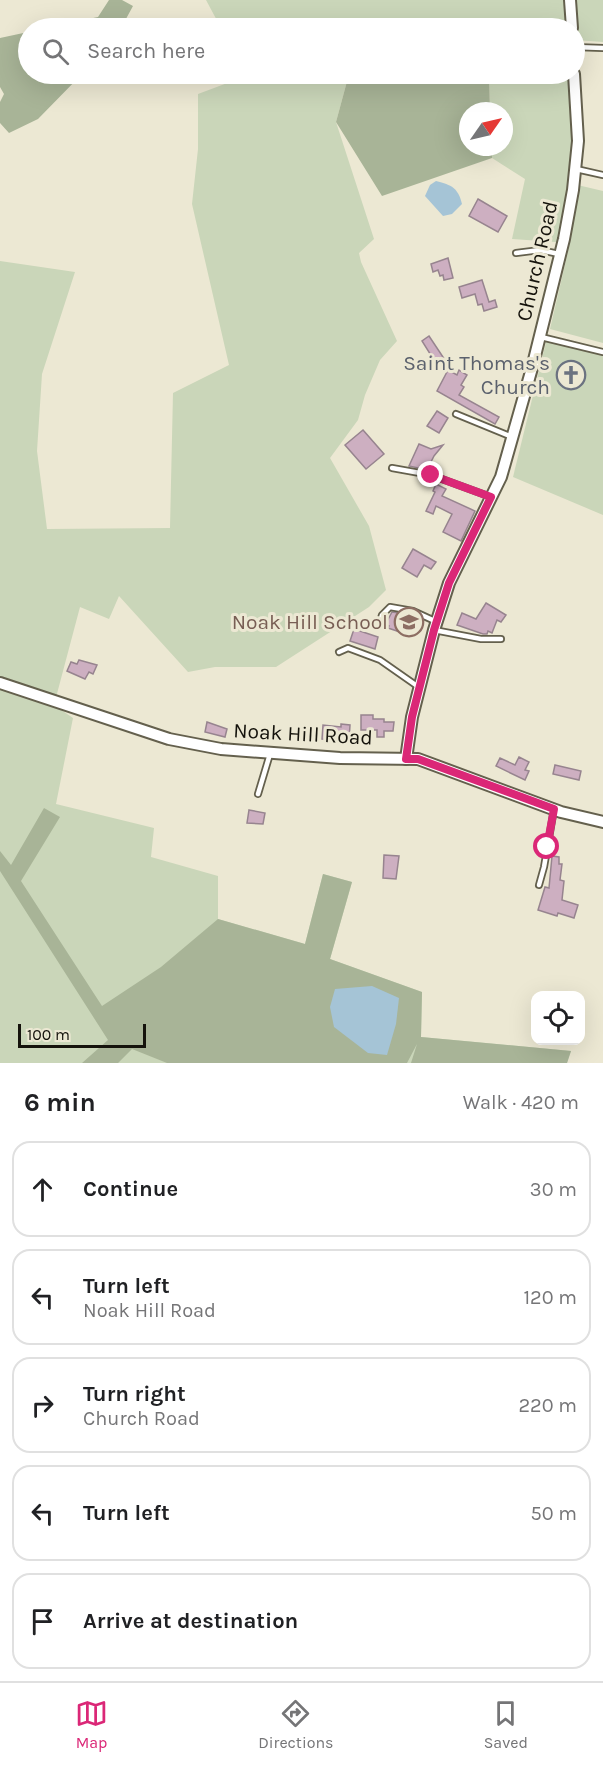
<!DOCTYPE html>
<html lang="en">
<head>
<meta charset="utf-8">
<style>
	body { margin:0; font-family:Karla,sans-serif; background:#f6f6f6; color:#202124 }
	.controls { position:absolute; right:18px; bottom:18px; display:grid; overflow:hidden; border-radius:12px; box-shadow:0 6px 24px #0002 }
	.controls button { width:54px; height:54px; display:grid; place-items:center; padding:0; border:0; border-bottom:2px solid #e0e0e0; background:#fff; color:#202124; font:30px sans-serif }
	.compass { position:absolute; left:459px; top:102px; width:54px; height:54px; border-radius:50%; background:#fff; box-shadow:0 6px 24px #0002; rotate:56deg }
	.scale { position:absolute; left:18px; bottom:15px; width:128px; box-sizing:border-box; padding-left:6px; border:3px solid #15130c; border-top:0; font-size:16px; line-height:21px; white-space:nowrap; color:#15130c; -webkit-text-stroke:4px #ece8d3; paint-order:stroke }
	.stop { position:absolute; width:18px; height:18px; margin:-14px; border:4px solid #db2777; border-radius:50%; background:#fff }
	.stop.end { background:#db2777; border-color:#fff; box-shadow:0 2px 6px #0008 }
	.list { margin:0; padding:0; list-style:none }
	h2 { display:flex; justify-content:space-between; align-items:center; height:78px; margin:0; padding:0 24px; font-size:26px }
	h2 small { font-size:20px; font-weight:400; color:#757577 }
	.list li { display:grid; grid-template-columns:39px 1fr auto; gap:18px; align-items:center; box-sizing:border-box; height:96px; margin:0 12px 12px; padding:0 12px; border:2px solid #e0e0e0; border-radius:18px }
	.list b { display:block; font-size:22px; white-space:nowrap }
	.list p { margin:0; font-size:20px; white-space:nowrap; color:#757577 }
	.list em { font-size:20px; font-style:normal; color:#757577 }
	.icon { flex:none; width:33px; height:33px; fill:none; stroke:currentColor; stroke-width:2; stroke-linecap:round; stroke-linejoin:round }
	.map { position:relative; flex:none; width:603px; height:1063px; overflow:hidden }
	.search { position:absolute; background:#fff; box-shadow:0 6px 24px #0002; left:18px; right:18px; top:18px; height:66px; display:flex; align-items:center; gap:15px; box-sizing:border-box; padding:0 21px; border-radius:33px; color:#757577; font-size:22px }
	.sheet { height:618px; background:#fff }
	nav { display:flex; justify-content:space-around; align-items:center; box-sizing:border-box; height:84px; border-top:2px solid #e0e0e0; background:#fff; font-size:16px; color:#757577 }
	nav a { display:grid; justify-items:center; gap:3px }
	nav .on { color:#db2777 }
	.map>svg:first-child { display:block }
</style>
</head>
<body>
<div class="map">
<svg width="603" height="1063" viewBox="0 0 603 1063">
	<rect width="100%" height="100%" fill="#ece8d3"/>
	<!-- green -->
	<g fill="#cad6b9">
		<polygon points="206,0 603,0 603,42 575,40 574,28 458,28 454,24 441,28 221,28"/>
		<polygon points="245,74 349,74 336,122 374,239 359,253 361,262 397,341 380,360 365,395 358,420 330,458 369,526 386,590 369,607 276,667 215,667 188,672 119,596 109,619 80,607 54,705 73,718 56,804 154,828 151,857 218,876 218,919 305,944 323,874 352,882 330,959 422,992 421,1037 571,1051 567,1063 0,1063 0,261 75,272 42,374 37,451 47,529 170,528 173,393 229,365 192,204 198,149 198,94 246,76"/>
		<polygon points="489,74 570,74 573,139 569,183 603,191 603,343 550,329 570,243 512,239 525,179 492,158 492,147 504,147 504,111 490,111"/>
		<polygon points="547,338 603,353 603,515 513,477"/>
	</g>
	<!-- forest -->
	<g fill="#a8b497">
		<polygon points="109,0 122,0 133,6 121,28 45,28 98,17"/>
		<polygon points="28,32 28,74 82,74 38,119 9,133 0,123 0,102 4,94 0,87 0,38"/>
		<polygon points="349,74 489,74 490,111 468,111 468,147 492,147 492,158 382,196 336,122"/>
		<polygon points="44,808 60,817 21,881 102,1006 161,967 218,919 305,944 323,874 352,882 330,959 422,992 421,1037 571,1051 567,1063 411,1063 417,1044 407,1063 167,1063 132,1049 118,1063 82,1063 108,1040 0,871 0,851 11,865"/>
	</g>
	<!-- water -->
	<g fill="#a5c4d6">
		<path d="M436 181C452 185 458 188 462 204L452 214 443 216 425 196 430 185Z"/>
		<polygon points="372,986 399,998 396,1024 387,1055 368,1053 334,1027 330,1007 335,989"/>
	</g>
	<!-- building -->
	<g fill="#cdafc1" stroke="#97848f" stroke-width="1.5">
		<polygon points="478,199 507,216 498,232 469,216"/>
		<polygon points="448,258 453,278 444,280 443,275 440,276 438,270 433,272 431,264"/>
		<polygon points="482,280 489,302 495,300 497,307 484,311 482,304 478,305 475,294 462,298 459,287"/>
		<polygon points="429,336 445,360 437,365 422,341"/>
		<polygon points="561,366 584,373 581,384 558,377"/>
		<polygon points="448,370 457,375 459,370 467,375 461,385 464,387 459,395 499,417 495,424 437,391"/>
		<polygon points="437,411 448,418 439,433 427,426"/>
		<polygon points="363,430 384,454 366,469 345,445"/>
		<polygon points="419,444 431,449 443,445 434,456 427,470 409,466"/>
		<polygon points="436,484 446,489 442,496 475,511 461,541 443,532 452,514 436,506 433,514 426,511 435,492 433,491"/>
		<polygon points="413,549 436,562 431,569 424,565 417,577 402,568"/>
		<polygon points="486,603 506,615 501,622 497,620 492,633 488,631 487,634 483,634 457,625 462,613 476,619"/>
		<polygon points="392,612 412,615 423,621 420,629 403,624 400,632 388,628 389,626 385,625"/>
		<polygon points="354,629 378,637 375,649 350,641"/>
		<polygon points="79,660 97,665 93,674 89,672 85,679 67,671 71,662 77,664"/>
		<polygon points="361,715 373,715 373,719 384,719 384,722 394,722 393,731 384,731 384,737 377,737 377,730 361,730"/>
		<polygon points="207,722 227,729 225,737 205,732"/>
		<polygon points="341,724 350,725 349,741 322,739 323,725 341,727"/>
		<polygon points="519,757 529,762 525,770 529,771 525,780 496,766 500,758 515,765"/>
		<polygon points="555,765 581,771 579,780 553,774"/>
		<polygon points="249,810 265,813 263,824 247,823"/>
		<polygon points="384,855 399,856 396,879 383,878"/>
		<polygon points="552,856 559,857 559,864 562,864 560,880 564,881 562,900 578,905 574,918 558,913 557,916 538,910 545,887 549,888"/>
	</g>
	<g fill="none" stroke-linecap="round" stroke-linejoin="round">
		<!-- service casing -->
		<g stroke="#64604d" stroke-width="8">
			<g id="service">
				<polyline points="574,47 603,48"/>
				<polyline points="576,169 603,175"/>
				<polyline points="516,253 540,250 559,254"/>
				<polyline points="541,337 603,352"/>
				<polyline points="456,414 512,437"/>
				<polyline points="392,468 431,475 491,497"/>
				<polyline points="379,625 382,615 390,607 413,611 437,622"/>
				<polyline points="434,630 481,639 501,639"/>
				<polyline points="339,652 348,648 380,660 420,688"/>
				<polyline points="258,794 270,754"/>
				<polyline points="539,885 544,867 554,809"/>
			</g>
		</g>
		<!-- tertiary casing -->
		<g stroke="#64604d" stroke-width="14">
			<g id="tertiary">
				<polyline points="570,0 572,28"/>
				<polyline points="0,683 169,739 221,749 340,758 418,759 561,812 603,822"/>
				<polyline points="406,759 412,717 434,630 449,583 501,477 532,368 564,239 573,190 578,141 574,74"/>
			</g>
		</g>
		<!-- service -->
		<use href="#service" stroke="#fff" stroke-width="4.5"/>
		<!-- tertiary -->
		<use href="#tertiary" stroke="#fff" stroke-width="10"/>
	</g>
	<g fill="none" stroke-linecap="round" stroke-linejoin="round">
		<!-- route -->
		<polyline stroke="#db2777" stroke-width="8" points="431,475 491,497 449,583 434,630 412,717 406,759 418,759 554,809 547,847"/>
	</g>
	<!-- icons -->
	<defs>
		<g id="church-ring" transform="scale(1.5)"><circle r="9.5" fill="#ece8d3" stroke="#6b7280" stroke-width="1.5"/><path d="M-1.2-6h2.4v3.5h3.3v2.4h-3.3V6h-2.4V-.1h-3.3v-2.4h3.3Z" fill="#6b7280"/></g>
		<g id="school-ring" transform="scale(1.5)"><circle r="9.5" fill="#ece8d3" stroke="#8d6e63" stroke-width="1.5"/><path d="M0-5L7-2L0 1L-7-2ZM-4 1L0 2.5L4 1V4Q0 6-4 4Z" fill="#8d6e63"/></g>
	</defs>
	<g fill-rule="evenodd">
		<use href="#church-ring" x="571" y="375"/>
		<use href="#school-ring" x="409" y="622"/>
	</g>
	<g text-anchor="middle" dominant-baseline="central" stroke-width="6" stroke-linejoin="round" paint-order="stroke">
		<!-- street labels -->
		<g font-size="21" fill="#15130c" stroke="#ece8d3">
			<text transform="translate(537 261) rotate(-77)">Church Road</text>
			<text transform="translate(303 734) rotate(3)">Noak Hill Road</text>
		</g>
		<!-- worship labels -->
		<g font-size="21" fill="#5b616d" stroke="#ece8d3" text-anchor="end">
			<text x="550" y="363">Saint Thomas's<tspan x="550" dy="24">Church</tspan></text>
		</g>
		<!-- education labels -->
		<g font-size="21" fill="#785e54" stroke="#ece8d3" text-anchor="end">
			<text x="388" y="622">Noak Hill School</text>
		</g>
	</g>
</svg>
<div class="controls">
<button><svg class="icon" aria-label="locate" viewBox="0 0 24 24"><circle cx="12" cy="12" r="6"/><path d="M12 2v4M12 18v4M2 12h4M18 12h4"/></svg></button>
</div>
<svg class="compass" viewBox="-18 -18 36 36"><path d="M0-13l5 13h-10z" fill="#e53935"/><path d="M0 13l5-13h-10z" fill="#757577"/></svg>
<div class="scale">100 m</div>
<div class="stop" style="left:547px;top:847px"></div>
<div class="stop end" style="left:431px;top:475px"></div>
<div class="search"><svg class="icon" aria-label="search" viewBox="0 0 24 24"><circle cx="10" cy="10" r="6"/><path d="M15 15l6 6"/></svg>Search here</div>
</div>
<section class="sheet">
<h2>6 min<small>Walk · 420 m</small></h2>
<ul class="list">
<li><svg class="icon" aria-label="ahead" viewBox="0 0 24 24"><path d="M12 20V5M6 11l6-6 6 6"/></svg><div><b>Continue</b></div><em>30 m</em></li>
<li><svg class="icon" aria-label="left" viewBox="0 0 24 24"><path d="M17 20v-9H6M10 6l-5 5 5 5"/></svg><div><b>Turn left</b><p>Noak Hill Road</p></div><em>120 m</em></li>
<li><svg class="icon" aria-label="right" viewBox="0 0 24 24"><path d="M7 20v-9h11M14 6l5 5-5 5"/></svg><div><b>Turn right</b><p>Church Road</p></div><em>220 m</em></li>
<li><svg class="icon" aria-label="left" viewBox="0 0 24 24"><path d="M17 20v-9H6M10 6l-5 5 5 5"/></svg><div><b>Turn left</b></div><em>50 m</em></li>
<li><svg class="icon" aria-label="arrive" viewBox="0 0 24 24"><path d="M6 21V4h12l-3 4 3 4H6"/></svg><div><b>Arrive at destination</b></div></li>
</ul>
</section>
<nav>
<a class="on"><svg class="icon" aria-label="map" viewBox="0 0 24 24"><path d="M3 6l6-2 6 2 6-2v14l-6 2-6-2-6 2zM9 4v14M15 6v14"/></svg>Map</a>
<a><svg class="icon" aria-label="directions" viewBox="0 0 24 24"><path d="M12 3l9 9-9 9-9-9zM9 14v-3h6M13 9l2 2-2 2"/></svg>Directions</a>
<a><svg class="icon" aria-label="saved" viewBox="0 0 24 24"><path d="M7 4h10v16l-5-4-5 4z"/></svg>Saved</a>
</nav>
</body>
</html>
